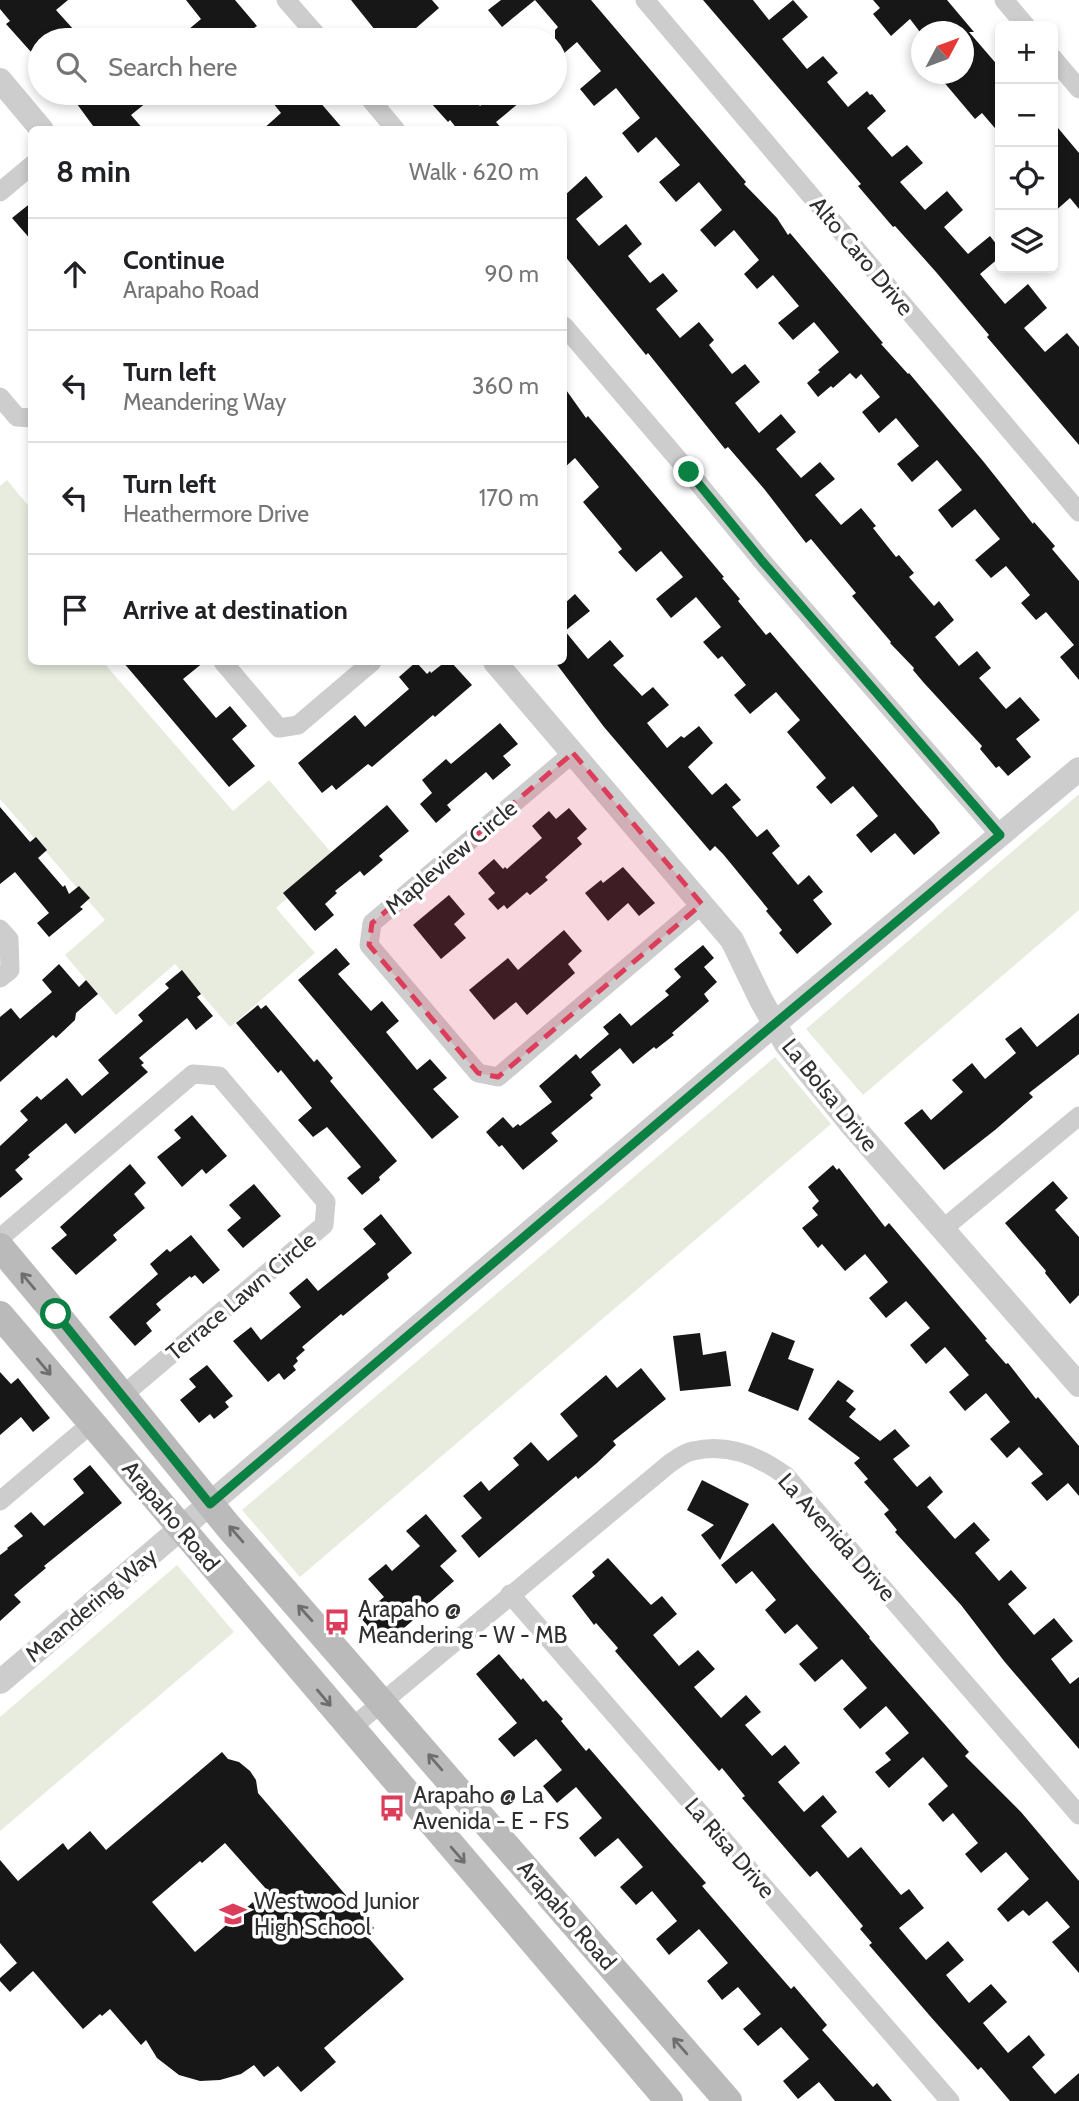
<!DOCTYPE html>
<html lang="en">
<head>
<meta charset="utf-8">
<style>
	body { margin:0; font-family:Cabin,sans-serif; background:#f2f2f2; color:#202124 }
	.controls { position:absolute; right:21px; top:21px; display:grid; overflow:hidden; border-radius:10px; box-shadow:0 4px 10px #0003 }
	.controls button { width:63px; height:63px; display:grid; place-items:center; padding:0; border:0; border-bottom:2px solid #e0e0e0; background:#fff; color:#202124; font:35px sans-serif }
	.compass { position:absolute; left:911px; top:21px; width:63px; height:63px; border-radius:50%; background:#fff; box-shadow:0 4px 10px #0003; rotate:49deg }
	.stop { position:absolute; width:21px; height:21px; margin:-16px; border:5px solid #0b8043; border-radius:50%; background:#fff }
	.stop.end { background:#0b8043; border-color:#fff; box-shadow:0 2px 7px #0008 }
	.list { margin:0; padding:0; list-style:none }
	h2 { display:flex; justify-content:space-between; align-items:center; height:91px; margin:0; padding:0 28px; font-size:30px }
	h2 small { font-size:23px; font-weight:400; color:#757577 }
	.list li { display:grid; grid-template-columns:46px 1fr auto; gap:21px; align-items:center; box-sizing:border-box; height:112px; padding:0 28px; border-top:2px solid #e0e0e0 }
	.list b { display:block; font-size:26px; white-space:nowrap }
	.list p { margin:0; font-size:23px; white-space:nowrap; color:#757577 }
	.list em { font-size:23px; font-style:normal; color:#757577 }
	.icon { flex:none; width:38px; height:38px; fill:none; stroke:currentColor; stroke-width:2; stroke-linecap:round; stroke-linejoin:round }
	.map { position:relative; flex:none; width:1079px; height:2101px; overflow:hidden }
	.search { position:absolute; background:#fff; box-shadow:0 4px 10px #0003; left:28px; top:28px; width:539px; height:77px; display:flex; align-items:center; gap:18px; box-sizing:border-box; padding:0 24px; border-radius:38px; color:#757577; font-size:26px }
	.panel { position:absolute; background:#fff; box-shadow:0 4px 10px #0003; left:28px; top:126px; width:539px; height:539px; border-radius:10px }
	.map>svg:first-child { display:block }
</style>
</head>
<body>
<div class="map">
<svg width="1079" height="2101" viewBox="0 0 1079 2101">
	<rect width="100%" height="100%" fill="#fff"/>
	<!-- green -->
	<g fill="#e7ecde">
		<polygon points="7,480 31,509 32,662 103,662 233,811 269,780 335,857 276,908 315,953 230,1027 175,964 116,1015 65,955 105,920 0,799 0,486"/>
		<polygon points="1079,794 1079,910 863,1095 806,1029"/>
		<polygon points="775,1057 831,1124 300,1577 242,1510"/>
		<polygon points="177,1565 234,1632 0,1831 0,1717"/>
	</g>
	<!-- building -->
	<g fill="#171717" fill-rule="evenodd">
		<polygon points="0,0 68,0 56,10 83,40 40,40 40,62 6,24 10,21 0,9"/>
		<polygon points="186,0 235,0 257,26 254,28 264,40 176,40 201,19"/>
		<polygon points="351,0 432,0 439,8 415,29 424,40 383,40"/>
		<polygon points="501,0 535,0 502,27 488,10"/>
		<polygon points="535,0 591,0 746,182 744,184 777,218 788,235 790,233 883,343 881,344 908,374 909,373 983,461 1033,524 1034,522 1055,546 1052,549 1079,581 1079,680 1060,657 1074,645 1046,612 1036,620 1021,603 1030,595 1006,566 991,578 975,560 1000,539 975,509 952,528 938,510 962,490 937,460 912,482 897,464 919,446 896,418 879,433 862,412 880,397 861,374 856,379 850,373 833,388 831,386 818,397 807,383 820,372 818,370 839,352 814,322 793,340 778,323 799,306 773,275 757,289 744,274 759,260 734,230 715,247 700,230 722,210 699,182 676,202 659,182 680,165 656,137 638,153 622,133 640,118 616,88 594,106 580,89 601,71 577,42 555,61 555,30 558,27"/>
		<polygon points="703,0 753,0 769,20 793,0 808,17 782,39 807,69 823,56 838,73 827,82 848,107 867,91 870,95 872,94 886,111 867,128 892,157 907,145 923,163 900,182 925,210 947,191 963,210 944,227 968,254 990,236 1000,249 1000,257 980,274 1005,304 1028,284 1047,308 1024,328 1045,352 1067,333 1079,347 1079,445 987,337 989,335 936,272 895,226 893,227 858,186 861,184"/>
		<polygon points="873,0 947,0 974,32 969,32 1000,68 1000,134 982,113 975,119 937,74 963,74 963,32 920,32 910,19 891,36 873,14 880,8"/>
		<polygon points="69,93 158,93 131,115 144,130 96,130"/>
		<polygon points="265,93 312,93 344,130 262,130 281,113"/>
		<polygon points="422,93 469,93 480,106 495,93 531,93 496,122 503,130 458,130 450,120 448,122"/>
		<polygon points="1053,122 1079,153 1079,209 1070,198 1053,213"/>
		<polygon points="586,176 603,197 576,219 599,246 626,224 642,244 628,256 650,283 663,273 678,291 656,309 680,338 699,322 714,340 709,345 732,374 745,364 760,382 735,403 759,433 781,414 796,432 776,449 801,478 820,462 835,479 815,495 841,525 861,508 876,526 873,528 896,557 899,555 914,573 909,577 934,606 939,601 954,620 935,637 959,666 977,651 991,668 979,678 1006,709 1020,697 1040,720 1016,739 1031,757 1008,776 999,766 996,768 980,749 982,746 924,683 913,670 914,668 890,643 891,642 852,596 856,593 811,539 806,543 765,490 728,447 725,449 648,353 646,355 564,255 564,196"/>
		<polygon points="32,202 32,241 12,218"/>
		<polygon points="564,387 586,418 588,416 628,463 724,577 722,578 740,599 738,601 766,635 770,632 934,824 940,833 914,855 895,833 871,853 856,835 878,816 853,786 831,804 816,787 826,778 787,732 800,720 776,692 750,714 734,695 746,685 722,656 718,659 703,642 721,627 696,597 671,618 656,599 683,577 661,551 636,572 618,552 622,549 583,502 599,487 575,458 564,468"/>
		<polygon points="575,594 590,611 565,631 588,659 610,640 624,656 613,665 642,696 653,687 669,705 647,723 667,748 681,736 684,738 699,726 713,743 688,767 712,795 726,783 741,800 732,807 757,837 767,829 780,846 772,853 798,885 809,875 823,892 813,900 832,924 797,954 779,933 782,930 766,911 768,909 723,854 715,846 710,851 604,727 555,662 564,662 564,604"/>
		<polygon points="123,662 204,662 183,679 216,718 230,706 247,726 232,739 255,766 229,787"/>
		<polygon points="416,662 427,674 430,671 431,673 445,662 451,662 472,685 435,717 433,715 372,767 368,764 336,790 332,785 322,793 298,763 355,715 365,727 409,689 399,677"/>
		<polygon points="500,723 518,744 503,756 511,765 493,780 486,772 447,805 451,810 436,823 420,804 432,793 422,780 446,759 451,764"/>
		<polygon points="387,805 409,831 379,856 383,860 364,876 360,871 335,891 337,893 325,904 334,915 315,931 283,893"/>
		<polygon points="0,807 30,842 36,837 47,850 38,858 63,887 65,885 69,894 79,886 90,898 80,907 83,909 49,937 37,923 49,913 15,872 0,884"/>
		<polygon points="569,808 587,829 577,838 582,844 545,877 548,880 530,895 527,892 507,909 504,905 498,910 488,899 495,893 478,873 494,859 503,869 505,867 507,869 542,838 532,826 549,811 556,819"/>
		<polygon points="623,867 655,903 639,916 628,903 608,921 585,893 601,880 603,883"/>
		<polygon points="449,895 465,914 454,924 466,938 441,959 413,925"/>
		<polygon points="564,930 582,951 568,964 575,973 527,1015 516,1002 494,1020 469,990 508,958 518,970"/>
		<polygon points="703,945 714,958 704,967 717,982 704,994 709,1001 672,1033 674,1035 656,1049 654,1047 633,1064 620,1048 591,1072 601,1085 590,1095 593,1098 551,1133 558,1141 523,1170 502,1145 499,1147 486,1132 503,1117 513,1128 518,1124 520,1126 552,1102 539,1086 576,1054 580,1059 609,1034 603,1027 620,1013 631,1026 669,995 665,991 681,977 674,969"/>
		<polygon points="336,948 350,964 338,974 371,1011 382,1001 399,1021 386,1032 417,1070 430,1059 447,1078 433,1089 459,1117 432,1139 298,980"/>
		<polygon points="59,964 79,987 86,980 98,994 76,1013 75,1020 56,1038 53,1035 0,1082 0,1017 11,1008 20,1019 52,992 42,980"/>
		<polygon points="182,970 201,994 197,997 213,1016 196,1030 187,1018 139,1058 144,1063 141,1065 148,1072 75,1134 66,1123 28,1155 30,1157 15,1170 23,1179 0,1198 0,1146 28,1120 20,1111 37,1096 41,1100 67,1078 82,1096 109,1073 98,1060 143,1021 138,1015 169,988 165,984"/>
		<polygon points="258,1005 261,1009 266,1005 314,1062 317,1059 333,1078 330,1081 397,1161 379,1177 380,1180 362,1195 347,1178 361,1167 327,1127 313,1137 298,1120 312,1108 281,1070 278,1073 236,1023"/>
		<polygon points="1079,1013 1079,1054 1029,1093 1033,1097 995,1130 944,1170 904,1123 922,1109 931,1120 963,1092 952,1080 972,1063 985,1079 1016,1053 1005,1039 1021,1027 1037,1047"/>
		<polygon points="192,1115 227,1156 206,1174 202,1169 182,1187 157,1157 181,1138 174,1130"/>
		<polygon points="130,1164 146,1183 134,1194 145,1208 113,1235 117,1240 76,1275 51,1248 67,1235 60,1227"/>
		<polygon points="833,1165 837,1170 839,1168 885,1227 889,1223 987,1339 985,1340 1006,1364 1008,1363 1036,1399 1038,1397 1079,1446 1079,1496 1068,1483 1047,1501 1031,1483 1043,1474 1019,1447 1007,1458 990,1439 1010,1422 986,1393 965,1411 949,1392 969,1375 945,1347 926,1364 910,1345 930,1328 906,1301 886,1318 869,1298 888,1282 865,1254 845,1271 822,1244 818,1248 802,1228 818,1215 812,1208 819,1201 808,1187"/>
		<polygon points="1053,1181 1068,1198 1055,1210 1079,1237 1079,1295 1070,1304 1045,1273 1046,1271 1005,1223"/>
		<polygon points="254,1184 281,1216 243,1248 227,1230 241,1218 229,1205"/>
		<polygon points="381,1214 412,1253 387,1274 389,1278 343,1316 341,1314 302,1347 305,1350 296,1358 298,1361 293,1366 296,1370 284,1380 279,1373 268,1382 233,1341 251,1327 261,1340 301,1307 289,1293 307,1278 318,1291 376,1244 363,1229"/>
		<polygon points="191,1235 220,1270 203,1284 195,1275 191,1278 190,1276 156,1304 161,1310 146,1323 152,1331 135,1346 109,1317 158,1274 150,1264 167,1249 170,1252"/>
		<polygon points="772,1332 795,1341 788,1359 814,1369 798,1411 748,1391"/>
		<polygon points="700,1333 703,1355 726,1351 731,1386 680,1391 673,1336"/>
		<polygon points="207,1365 233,1396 225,1402 229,1407 214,1419 210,1414 199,1423 180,1400 196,1387 189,1379"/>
		<polygon points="641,1368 666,1399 613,1441 616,1445 597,1463 578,1479 576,1476 479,1558 461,1536 482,1518 463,1496 481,1481 489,1491 519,1465 513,1458 531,1442 548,1461 578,1436 560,1414 606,1375 617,1388"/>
		<polygon points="0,1372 11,1384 18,1378 50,1418 33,1432 21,1417 0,1435"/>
		<polygon points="838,1380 854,1391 846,1401 856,1409 849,1417 880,1441 895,1429 910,1446 893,1459 917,1487 930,1476 943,1492 927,1507 955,1539 974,1522 990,1540 975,1553 999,1581 1011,1570 1027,1588 1008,1604 1034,1635 1054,1618 1073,1641 1051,1659 1070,1684 1079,1677 1079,1749 1004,1661 961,1605 895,1532 897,1530 884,1514 889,1510 864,1482 868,1479 854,1463 860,1458 808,1419"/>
		<polygon points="90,1465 122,1503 44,1566 46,1568 14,1595 21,1602 0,1621 0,1555 8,1549 7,1548 23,1536 14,1526 31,1512 44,1526 84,1493 73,1479"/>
		<polygon points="702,1480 749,1504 720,1560 701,1535 714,1525 687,1510"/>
		<polygon points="426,1514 457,1551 440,1566 454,1581 423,1608 425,1610 384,1645 360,1617 384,1597 368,1579 386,1564 392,1571 420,1546 406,1531"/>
		<polygon points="773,1523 812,1570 870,1637 869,1638 969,1752 965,1756 1021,1812 1079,1881 1079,1973 1052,1942 1070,1927 1047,1901 1029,1916 1023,1910 1008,1922 997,1909 1029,1879 1006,1852 981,1873 965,1854 978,1843 953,1813 943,1822 928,1804 948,1786 923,1757 889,1788 875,1772 891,1760 885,1753 909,1733 886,1706 860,1729 843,1709 867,1688 842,1659 815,1682 799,1664 818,1648 797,1624 785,1634 765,1610 776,1600 752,1571 736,1584 721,1565"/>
		<polygon points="608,1558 651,1605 662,1596 677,1614 653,1635 679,1666 698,1650 715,1669 694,1687 721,1718 746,1695 761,1712 745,1725 772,1756 785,1745 800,1763 778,1782 804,1812 823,1795 837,1812 821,1826 848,1858 861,1847 901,1895 909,1889 924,1908 899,1928 926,1960 948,1941 964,1960 946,1975 969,2003 991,1984 1007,2002 983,2023 1008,2053 1029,2035 1045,2055 1032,2067 1055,2094 1079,2073 1079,2101 1010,2101 981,2067 978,2070 930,2016 869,1945 872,1943 860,1929 863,1926 817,1871 810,1877 742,1798 745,1796 722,1768 719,1771 615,1651 618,1648 596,1623 594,1625 572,1596 595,1576 592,1572"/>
		<polygon points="499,1654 521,1680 523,1678 543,1702 546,1700 563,1719 561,1721 586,1751 589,1748 671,1843 706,1883 702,1886 751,1943 791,1989 794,1986 827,2025 822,2030 873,2087 877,2083 892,2101 835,2101 819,2082 798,2099 783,2081 809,2059 781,2027 758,2046 743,2029 761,2014 738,1987 722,2000 707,1981 728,1963 699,1929 669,1955 656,1939 677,1921 652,1891 636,1905 620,1887 643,1867 618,1838 595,1857 579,1838 602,1818 576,1787 557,1803 543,1786 562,1770 536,1739 514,1757 498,1739 517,1723 476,1674"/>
		<path d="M222 1752 228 1759 239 1762 250 1771 256 1780 258 1793 374 1928 366 1935 404 1979 324 2048 336 2062 301 2092 278 2066 264 2077 254 2065 241 2074 220 2080 200 2081 179 2075 157 2058 146 2040 141 2045 110 2009 102 2016 100 2014 83 2029 33 1971 10 1992 0 1981V1978L17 1963 0 1943V1860L18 1881 63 1843 68 1850 90 1831 106 1850ZM225 1843 267 1890 195 1952 152 1902 200 1861 202 1863Z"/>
	</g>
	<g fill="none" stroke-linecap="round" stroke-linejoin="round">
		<!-- minor -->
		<g stroke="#cdcdcd" stroke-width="19">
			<polyline points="286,0 321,40"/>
			<polyline points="645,0 1079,512"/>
			<polyline points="1004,0 1026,26"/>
			<polyline points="1053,58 1079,89"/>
			<polyline points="365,93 396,130"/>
			<polyline points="0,192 32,165"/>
			<polyline points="564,326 689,472 762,561 1000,835"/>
			<polyline points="0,397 17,417 32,418"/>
			<polyline points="223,662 279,728 298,725 372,662"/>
			<polyline points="573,753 372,923 369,945 478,1073 498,1077 702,904"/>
			<polyline points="0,929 9,939 10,970 0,978"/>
			<polyline points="944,1228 1079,1116"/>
			<polyline points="0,1238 193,1074 219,1076 326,1202 324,1225 122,1396"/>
			<polyline points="0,1501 92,1423"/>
			<polyline points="510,1594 950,2101"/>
			<path d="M350 1729 669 1464C676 1459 685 1452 693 1451 727 1443 759 1456 786 1476L1079 1815"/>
		</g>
		<!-- tertiary -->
		<g stroke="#cdcdcd" stroke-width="24">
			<polyline points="0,80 42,130"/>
			<polyline points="495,662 732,940 761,1000 786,1044 850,1123 1079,1385"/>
			<polyline points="0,1682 791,1010 1079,769"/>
		</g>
		<!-- secondary -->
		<g stroke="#bababa" stroke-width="28">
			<polyline points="0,1247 56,1314 228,1526 728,2101"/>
			<polyline points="0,1315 669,2101"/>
		</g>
	</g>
	<!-- one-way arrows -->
	<defs><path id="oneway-shaft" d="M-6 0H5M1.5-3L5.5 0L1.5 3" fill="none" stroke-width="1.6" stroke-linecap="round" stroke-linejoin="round" transform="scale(1.75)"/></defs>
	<g stroke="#6e6e6e">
		<use href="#oneway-shaft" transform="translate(28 1281) rotate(-130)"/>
		<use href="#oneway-shaft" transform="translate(44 1367) rotate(50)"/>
		<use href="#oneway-shaft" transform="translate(236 1534) rotate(-131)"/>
		<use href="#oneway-shaft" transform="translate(305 1613) rotate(-132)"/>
		<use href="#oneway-shaft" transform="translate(324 1698) rotate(50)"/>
		<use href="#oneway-shaft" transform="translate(435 1762) rotate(-131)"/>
		<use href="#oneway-shaft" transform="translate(458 1855) rotate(49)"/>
		<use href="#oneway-shaft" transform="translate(680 2046) rotate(-131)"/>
	</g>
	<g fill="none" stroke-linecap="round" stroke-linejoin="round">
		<!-- route -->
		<polyline stroke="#0b8043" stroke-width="9" points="56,1314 210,1504 760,1036 1000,835 762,561 689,472"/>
	</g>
	<!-- marked area -->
	<path fill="#dc3d5a" fill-opacity="0.2" stroke="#dc3d5a" stroke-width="5" stroke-dasharray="14 9" stroke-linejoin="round" d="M573 753 702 904 498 1077 478 1073 369 945 372 923Z"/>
	<!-- icons -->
	<defs>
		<g id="bus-bare" transform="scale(2.1)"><path d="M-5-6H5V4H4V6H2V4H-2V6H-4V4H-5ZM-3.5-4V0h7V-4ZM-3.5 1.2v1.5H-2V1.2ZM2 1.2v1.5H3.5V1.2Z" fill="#dc3d5a" stroke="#fff" stroke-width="2.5" paint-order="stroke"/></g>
		<g id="school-bare" transform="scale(2.1)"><path d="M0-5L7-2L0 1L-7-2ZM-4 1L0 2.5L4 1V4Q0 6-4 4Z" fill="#dc3d5a" stroke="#fff" stroke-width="2.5" paint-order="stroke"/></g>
	</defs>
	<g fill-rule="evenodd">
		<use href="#bus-bare" x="337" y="1622"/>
		<use href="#bus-bare" x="392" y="1808"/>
		<use href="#school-bare" x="233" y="1914"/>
	</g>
	<g text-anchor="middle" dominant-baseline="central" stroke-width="7" stroke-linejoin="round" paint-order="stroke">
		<!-- street labels -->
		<g font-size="23" fill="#303030" stroke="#fff">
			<text transform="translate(862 256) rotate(50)">Alto Caro Drive</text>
			<text transform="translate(451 857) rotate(-40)">Mapleview Circle</text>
			<text transform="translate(830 1095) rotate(51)">La Bolsa Drive</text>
			<text transform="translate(241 1296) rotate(-40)">Terrace Lawn Circle</text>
			<text transform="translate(171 1516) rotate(50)">Arapaho Road</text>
			<text transform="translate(837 1537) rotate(48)">La Avenida Drive</text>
			<text transform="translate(91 1605) rotate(-40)">Meandering Way</text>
			<text transform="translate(730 1848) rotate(49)">La Risa Drive</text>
			<text transform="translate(567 1915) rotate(49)">Arapaho Road</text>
		</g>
		<!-- poi labels -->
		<g font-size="23" fill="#303030" stroke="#fff" text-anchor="start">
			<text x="358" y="1609">Arapaho @<tspan x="358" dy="26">Meandering - W - MB</tspan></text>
			<text x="413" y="1795">Arapaho @ La<tspan x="413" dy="26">Avenida - E - FS</tspan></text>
			<text x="254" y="1901">Westwood Junior<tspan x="254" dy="26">High School</tspan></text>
		</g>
	</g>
</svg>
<div class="controls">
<button>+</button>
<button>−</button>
<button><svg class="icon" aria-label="locate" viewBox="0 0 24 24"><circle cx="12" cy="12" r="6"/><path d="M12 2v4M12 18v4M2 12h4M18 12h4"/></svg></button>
<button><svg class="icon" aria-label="layers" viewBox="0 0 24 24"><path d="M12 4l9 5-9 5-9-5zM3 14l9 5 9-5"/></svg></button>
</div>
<svg class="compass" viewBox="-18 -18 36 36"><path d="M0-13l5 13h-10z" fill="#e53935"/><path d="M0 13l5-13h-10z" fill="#757577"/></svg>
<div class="stop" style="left:56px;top:1314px"></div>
<div class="stop end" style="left:689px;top:472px"></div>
<div class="search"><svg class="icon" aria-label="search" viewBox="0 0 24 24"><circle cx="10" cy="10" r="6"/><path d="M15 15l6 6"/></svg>Search here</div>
<section class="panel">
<h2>8 min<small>Walk · 620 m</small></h2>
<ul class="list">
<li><svg class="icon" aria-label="ahead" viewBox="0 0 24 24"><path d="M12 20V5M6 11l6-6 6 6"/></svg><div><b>Continue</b><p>Arapaho Road</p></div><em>90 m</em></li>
<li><svg class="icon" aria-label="left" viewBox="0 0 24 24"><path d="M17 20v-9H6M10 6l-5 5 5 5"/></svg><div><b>Turn left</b><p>Meandering Way</p></div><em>360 m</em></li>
<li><svg class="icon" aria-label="left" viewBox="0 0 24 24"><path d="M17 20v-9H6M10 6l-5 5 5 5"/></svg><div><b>Turn left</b><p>Heathermore Drive</p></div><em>170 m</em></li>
<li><svg class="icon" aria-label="arrive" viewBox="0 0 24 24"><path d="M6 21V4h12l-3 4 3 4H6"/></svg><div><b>Arrive at destination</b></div></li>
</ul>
</section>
</div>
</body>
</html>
